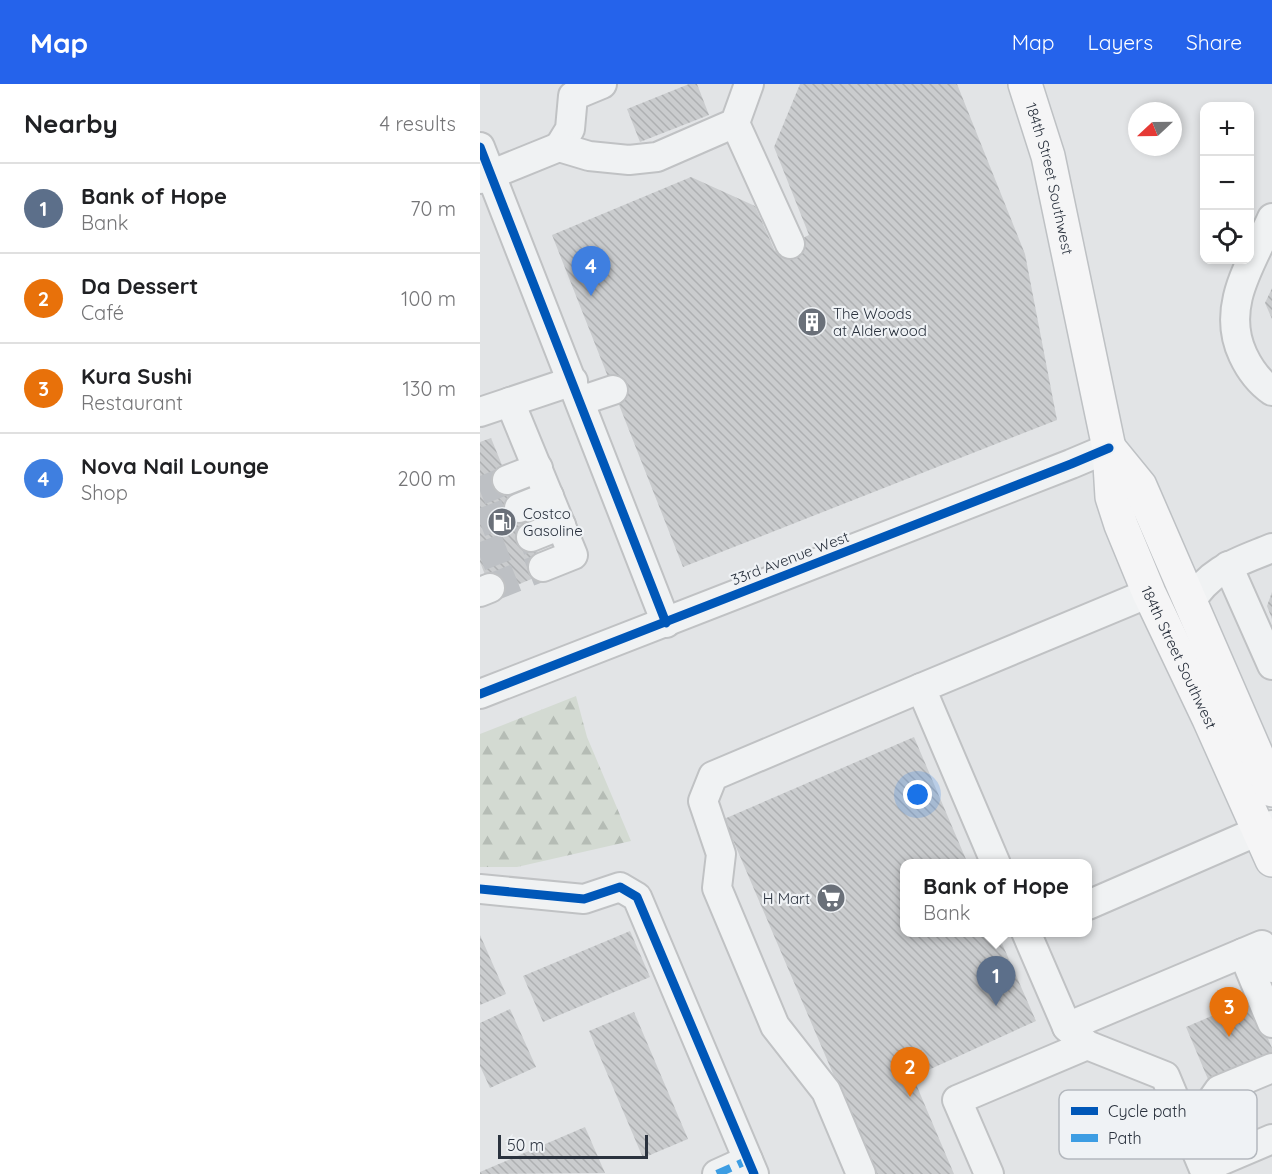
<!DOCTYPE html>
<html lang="en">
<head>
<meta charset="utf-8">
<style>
	body { margin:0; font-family:Quicksand,sans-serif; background:#f2f2f2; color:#202124 }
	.controls { position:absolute; right:18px; top:18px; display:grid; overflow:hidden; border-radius:12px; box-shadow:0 3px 9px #0003 }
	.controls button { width:54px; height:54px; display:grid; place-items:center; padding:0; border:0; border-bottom:2px solid #e0e0e0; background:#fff; color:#202124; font:30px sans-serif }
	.compass { position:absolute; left:648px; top:18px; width:54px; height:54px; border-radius:50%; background:#fff; box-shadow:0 3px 9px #0003; rotate:248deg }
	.scale { position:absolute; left:18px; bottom:15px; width:150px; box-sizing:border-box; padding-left:6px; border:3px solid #2a323e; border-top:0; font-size:16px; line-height:21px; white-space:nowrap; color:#2a323e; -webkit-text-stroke:4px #eff2f5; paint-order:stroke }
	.you { position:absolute; left:438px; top:711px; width:21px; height:21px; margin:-15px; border:4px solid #fff; border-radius:50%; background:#1a73e8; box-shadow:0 0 0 9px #1a73e833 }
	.badge { display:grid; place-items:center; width:39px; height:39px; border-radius:50%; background:#2563eb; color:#fff; font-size:20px; font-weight:700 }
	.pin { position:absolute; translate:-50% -50px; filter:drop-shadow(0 2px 3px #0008) }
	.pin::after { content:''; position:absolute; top:32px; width:21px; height:18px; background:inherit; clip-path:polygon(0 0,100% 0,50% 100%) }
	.popup { position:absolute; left:420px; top:775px; width:192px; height:78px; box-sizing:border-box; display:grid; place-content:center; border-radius:12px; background:#fff; filter:drop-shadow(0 2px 4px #0005); font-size:20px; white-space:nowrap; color:#757577 }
	.popup b { font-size:22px; color:#202124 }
	.popup::after { content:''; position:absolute; left:50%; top:100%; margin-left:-12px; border:12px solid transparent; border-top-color:#fff }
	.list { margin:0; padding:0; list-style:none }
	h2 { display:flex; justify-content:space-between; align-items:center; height:78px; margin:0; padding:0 24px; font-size:26px }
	h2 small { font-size:20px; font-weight:400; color:#757577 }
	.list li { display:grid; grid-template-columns:39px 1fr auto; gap:18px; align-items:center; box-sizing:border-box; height:90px; padding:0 24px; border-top:2px solid #e0e0e0 }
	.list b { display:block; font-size:22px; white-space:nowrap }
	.list p { margin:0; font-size:20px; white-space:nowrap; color:#757577 }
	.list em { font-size:20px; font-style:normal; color:#757577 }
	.icon { flex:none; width:33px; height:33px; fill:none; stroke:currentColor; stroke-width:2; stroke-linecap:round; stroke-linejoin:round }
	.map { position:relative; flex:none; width:792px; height:1090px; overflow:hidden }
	header { display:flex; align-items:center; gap:36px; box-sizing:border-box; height:84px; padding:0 30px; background:#2563eb; color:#fff }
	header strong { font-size:28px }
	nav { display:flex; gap:33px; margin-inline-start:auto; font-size:21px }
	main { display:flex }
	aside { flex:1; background:#fff }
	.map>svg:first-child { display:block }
</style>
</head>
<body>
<header>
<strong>Map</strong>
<nav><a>Map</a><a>Layers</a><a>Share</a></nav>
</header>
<main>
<aside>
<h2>Nearby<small>4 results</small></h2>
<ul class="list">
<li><span class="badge" style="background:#5c6f8a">1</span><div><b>Bank of Hope</b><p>Bank</p></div><em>70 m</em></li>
<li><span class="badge" style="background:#e8710a">2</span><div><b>Da Dessert</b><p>Café</p></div><em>100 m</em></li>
<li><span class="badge" style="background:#e8710a">3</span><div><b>Kura Sushi</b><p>Restaurant</p></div><em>130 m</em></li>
<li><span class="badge" style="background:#3f7fe0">4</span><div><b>Nova Nail Lounge</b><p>Shop</p></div><em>200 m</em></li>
</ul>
</aside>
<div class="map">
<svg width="792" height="1090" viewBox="0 0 792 1090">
	<defs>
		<pattern id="forest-firs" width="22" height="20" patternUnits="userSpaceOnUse" patternTransform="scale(1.5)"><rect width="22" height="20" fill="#d3dad2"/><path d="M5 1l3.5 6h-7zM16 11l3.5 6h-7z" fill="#b5bcb5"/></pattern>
		<pattern id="building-back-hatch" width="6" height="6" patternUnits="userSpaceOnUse" patternTransform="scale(1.5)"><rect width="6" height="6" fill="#caccce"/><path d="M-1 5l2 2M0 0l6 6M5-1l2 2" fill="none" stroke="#aeb0b2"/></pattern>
	</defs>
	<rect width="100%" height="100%" fill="#e2e4e6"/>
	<!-- forest -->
	<polygon fill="url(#forest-firs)" points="96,612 107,653 151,757 37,783 0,783 0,650"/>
	<!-- building -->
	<g fill="url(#building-back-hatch)">
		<polygon points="209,0 217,0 229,31 160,58 147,25"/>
		<polygon points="320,0 477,0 545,170 577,336 203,483 72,151 211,93 275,122 295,167 329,151 294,63"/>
		<polygon points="792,204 792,235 785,219"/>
		<polygon points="11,354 66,489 13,511 0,478 0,358"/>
		<polygon points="792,508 792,535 787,522"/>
		<polygon points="434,653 488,780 424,780 424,848 517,848 556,937 433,993 474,1090 396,1090 244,735"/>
		<polygon points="150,847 170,893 63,938 43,892"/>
		<polygon points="0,851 26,910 0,921"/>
		<polygon points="771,915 792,964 792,973 730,1000 706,943"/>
		<polygon points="30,925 56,983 10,1004 0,982 0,939"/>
		<polygon points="154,928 208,1055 163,1074 109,947"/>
		<polygon points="105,1043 125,1089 0,1090 0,1088"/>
	</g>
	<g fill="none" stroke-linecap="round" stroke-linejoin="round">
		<!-- minor-tunnel -->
		<g stroke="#bdc0c4" stroke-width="28" stroke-dasharray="28 14" stroke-linecap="butt">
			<polyline points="0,407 27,396"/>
			<polyline points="0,439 39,424"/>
			<polyline points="0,473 51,453"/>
			<polyline points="10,504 63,483"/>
		</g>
		<!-- minor casing -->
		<g stroke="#c0c2c4" stroke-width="32">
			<g id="minor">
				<polyline points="255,39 310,160"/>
				<polyline points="0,63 186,539"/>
				<polyline points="79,63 90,45 93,12 122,0"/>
				<polyline points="0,95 79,63 109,72 149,76 177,73 255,39 269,0"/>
				<path d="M792 134C772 179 740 222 763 271 770 286 779 298 792 307"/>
				<polyline points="100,317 133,306"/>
				<polyline points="30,318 93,471 63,483"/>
				<polyline points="0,328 93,297"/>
				<polyline points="27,396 58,384"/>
				<polyline points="39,424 69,412"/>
				<polyline points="51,453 81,441"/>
				<polyline points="748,482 792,581"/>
				<polyline points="0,508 10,504"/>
				<path d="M710 519C730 485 758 478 792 464"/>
				<polyline points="0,610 591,380 629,364"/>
				<polyline points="516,780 441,604 669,509"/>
				<polyline points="0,805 104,815 140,803 157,813 274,1090"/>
				<polyline points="608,821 792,741"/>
				<polyline points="546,848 587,943 607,961 685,992 726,1090"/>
				<polyline points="763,869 792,939"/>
				<polyline points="587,943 782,861 792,884"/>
				<polyline points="725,1026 739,1006 792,984"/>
				<polyline points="724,1084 792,1055"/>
				<polyline points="237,1090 268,1076"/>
				<polyline points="381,1090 346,1007 295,942 237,804 241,770 223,717 233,692 441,604"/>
				<polyline points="509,1090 477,1016 607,961"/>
			</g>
		</g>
		<!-- major casing -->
		<g stroke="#bec1c4" stroke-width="36">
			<g id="major">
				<path id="s1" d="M545 0 568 72 629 364 632 413 641 441 669 509 729 635 792 776"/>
				<polyline points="629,364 660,402 792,706"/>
			</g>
		</g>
		<!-- minor -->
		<use href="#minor" stroke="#f0f2f3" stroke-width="28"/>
		<!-- major -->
		<use href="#major" stroke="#f5f5f6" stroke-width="33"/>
		<!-- quiet -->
		<polyline stroke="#3d9de3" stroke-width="8" stroke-dasharray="15 8" stroke-linecap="butt" points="237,1090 268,1076"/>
		<!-- cycleway casing -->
		<g stroke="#eff2f5" stroke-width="13">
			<g id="cycleway">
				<polyline points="0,63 186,539"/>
				<polyline points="0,610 591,380 629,364"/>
				<polyline points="0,805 104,815 140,803 157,813 274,1090"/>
			</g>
		</g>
		<!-- cycleway -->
		<use href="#cycleway" stroke="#0057b8" stroke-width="9"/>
	</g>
	<!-- icons -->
	<defs>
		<g id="building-disc" transform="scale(1.5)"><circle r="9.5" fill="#6a7079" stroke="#eff2f5"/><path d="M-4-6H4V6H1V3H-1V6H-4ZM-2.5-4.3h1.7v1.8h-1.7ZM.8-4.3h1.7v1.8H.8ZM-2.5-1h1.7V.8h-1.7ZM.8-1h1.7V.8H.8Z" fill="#fff"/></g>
		<g id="fuel-disc" transform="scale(1.5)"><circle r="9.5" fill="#6a7079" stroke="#eff2f5"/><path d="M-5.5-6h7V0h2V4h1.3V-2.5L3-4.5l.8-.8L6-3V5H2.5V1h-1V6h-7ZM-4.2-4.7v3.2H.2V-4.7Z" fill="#fff"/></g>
		<g id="supermarket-disc" transform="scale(1.5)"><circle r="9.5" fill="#6a7079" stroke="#eff2f5"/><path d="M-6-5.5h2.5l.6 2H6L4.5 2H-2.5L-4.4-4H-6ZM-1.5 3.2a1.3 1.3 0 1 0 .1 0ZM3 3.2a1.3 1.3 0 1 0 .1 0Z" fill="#fff"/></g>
	</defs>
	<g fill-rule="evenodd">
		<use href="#building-disc" x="332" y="238"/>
		<use href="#fuel-disc" x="22" y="438"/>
		<use href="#supermarket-disc" x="351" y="814"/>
	</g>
	<g text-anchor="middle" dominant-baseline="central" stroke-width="4.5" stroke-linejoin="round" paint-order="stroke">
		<!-- street labels -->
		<g font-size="15" fill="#2a323e" stroke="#eff2f5">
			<text stroke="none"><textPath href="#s1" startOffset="98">184th Street Southwest</textPath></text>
			<text transform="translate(310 474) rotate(-21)">33rd Avenue West</text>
			<text stroke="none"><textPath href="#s1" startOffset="597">184th Street Southwest</textPath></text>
		</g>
		<!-- poi labels -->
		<g font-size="15" fill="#2a323e" stroke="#eff2f5" text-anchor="start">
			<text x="353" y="229">The Woods<tspan x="353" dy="17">at Alderwood</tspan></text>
			<text x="43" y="429">Costco<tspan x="43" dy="17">Gasoline</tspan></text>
			<text x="330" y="814" text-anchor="end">H Mart</text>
		</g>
	</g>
	<!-- legend -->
	<rect x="579" y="1006" width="198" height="69" rx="9" fill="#eff2f5" stroke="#b4b8be" stroke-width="1.5"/>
	<rect x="591" y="1023" width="27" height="8" fill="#0057b8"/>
	<rect x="591" y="1050" width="27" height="8" fill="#3d9de3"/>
	<g font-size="16" fill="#2a323e">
		<text x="628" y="1033">Cycle path</text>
		<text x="628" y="1060">Path</text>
	</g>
</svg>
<div class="controls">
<button>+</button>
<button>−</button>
<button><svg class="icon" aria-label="locate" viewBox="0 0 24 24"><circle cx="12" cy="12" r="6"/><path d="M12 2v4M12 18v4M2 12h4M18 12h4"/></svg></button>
</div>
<svg class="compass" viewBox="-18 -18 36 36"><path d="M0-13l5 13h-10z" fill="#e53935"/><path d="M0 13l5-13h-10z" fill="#757577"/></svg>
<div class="scale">50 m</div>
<div class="you"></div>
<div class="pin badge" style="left:516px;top:922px;background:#5c6f8a">1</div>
<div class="popup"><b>Bank of Hope</b>Bank</div>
<div class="pin badge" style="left:430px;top:1013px;background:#e8710a">2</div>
<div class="pin badge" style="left:749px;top:953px;background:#e8710a">3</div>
<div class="pin badge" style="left:111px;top:212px;background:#3f7fe0">4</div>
</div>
</main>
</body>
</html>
